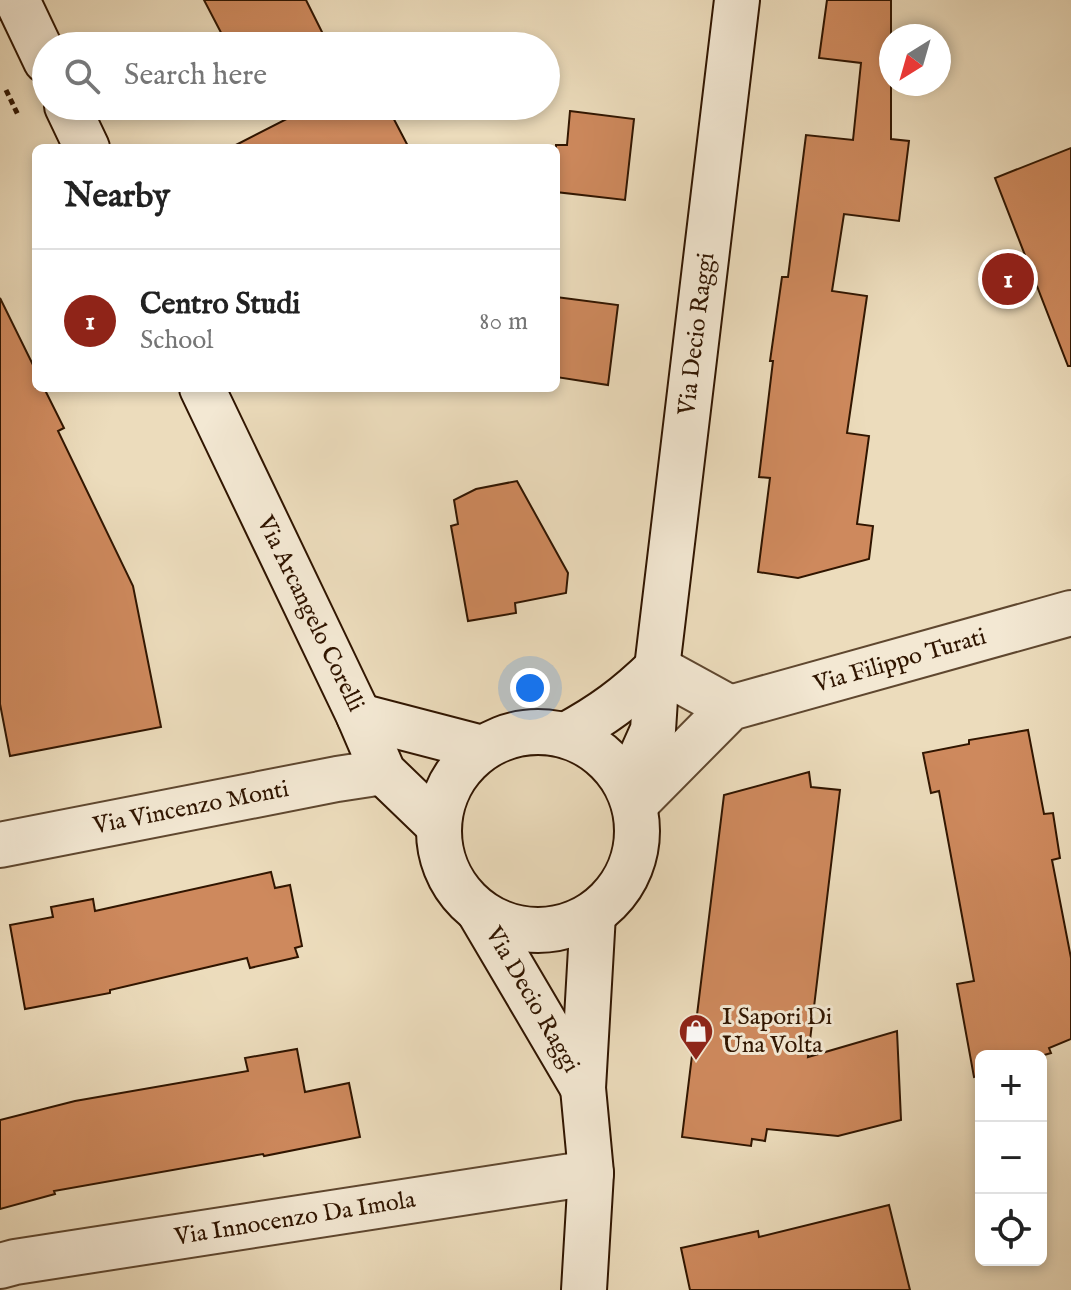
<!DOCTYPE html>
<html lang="en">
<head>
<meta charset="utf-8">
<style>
	body { margin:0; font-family:"IM FELL English",serif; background:#f2f2f2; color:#222 }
	.controls { position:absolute; right:24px; bottom:24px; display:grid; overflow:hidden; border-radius:12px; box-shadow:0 4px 12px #0003 }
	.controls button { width:72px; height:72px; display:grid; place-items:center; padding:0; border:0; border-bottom:2px solid #e0e0e0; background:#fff; color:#222; font:40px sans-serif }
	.compass { position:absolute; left:879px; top:24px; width:72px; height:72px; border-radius:50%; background:#fff; box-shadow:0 4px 12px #0003; rotate:217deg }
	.you { position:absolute; left:530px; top:688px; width:28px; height:28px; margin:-20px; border:6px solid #fff; border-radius:50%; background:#1a73e8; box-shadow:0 0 0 12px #1a73e833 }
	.badge { display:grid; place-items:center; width:52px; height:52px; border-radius:50%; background:#8f2418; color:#fff; font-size:26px; font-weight:700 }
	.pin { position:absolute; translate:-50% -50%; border:4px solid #fff; box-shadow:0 2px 8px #0006 }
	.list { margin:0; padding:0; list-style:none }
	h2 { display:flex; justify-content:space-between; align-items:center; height:104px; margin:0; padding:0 32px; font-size:34px }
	h2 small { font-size:26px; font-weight:400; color:#767676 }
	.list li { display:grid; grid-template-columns:52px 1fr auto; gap:24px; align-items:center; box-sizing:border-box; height:144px; padding:0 32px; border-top:2px solid #e0e0e0 }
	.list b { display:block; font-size:30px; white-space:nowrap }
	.list p { margin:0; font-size:26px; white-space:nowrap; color:#767676 }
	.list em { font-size:26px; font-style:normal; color:#767676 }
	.icon { flex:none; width:44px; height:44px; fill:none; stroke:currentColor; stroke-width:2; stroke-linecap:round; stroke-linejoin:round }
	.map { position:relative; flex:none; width:1071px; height:1290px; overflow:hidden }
	.search { position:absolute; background:#fff; box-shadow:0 4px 12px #0003; left:32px; top:32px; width:528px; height:88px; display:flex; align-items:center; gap:20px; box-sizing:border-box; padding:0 28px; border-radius:44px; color:#767676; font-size:30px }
	.panel { position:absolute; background:#fff; box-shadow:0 4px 12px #0003; left:32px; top:144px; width:528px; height:248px; border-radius:12px }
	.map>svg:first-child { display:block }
</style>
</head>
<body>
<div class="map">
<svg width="1071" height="1290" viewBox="0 0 1071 1290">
	<rect width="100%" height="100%" fill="#ecdcbc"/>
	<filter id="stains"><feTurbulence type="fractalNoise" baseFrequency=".0025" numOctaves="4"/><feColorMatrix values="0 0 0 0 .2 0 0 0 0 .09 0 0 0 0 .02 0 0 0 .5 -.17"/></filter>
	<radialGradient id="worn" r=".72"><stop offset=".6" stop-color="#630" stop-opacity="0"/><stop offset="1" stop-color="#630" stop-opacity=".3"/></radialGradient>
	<!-- building -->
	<g fill="#ce895d" stroke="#301500" stroke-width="2">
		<polygon points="204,0 306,0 329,46 228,46"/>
		<polygon points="827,0 891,0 891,139 909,141 899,221 844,214 832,291 867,296 847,433 869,436 857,524 873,526 869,559 798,578 758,572 770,478 759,477 773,361 770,361 782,277 788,277 806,135 853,140 861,63 819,58"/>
		<polygon points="312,106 387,106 409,148 230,148"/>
		<polygon points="570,111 634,119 625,200 556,192 556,145 567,145"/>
		<polygon points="1071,148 1071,366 1068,366 995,178"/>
		<polygon points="556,297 618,305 608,385 556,377"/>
		<polygon points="0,298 36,371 36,388 44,388 64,428 58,431 133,586 161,727 10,756 0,704"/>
		<polygon points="517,481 568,573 566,593 515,603 516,613 468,621 451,526 458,524 454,500 476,489"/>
		<polygon points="1028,730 1044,814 1053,813 1060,858 1052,860 1071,958 1071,1039 1049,1048 1051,1053 1041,1056 981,1056 981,1075 974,1077 957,984 974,981 939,791 931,793 923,753 969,744 969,740"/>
		<polygon points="809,772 811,787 840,790 808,1057 897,1031 901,1120 838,1136 767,1129 765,1141 752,1139 751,1146 682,1137 724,795"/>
		<polygon points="271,872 275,888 290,885 302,946 295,948 298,957 250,968 247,958 110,990 110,993 25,1009 10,925 53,917 51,907 93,899 95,911"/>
		<polygon points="297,1049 305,1092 349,1083 360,1137 264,1156 263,1154 54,1191 55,1194 0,1209 0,1120 75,1101 248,1071 245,1058"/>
		<polygon points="889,1205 910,1290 690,1290 681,1248 758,1231 759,1237"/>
	</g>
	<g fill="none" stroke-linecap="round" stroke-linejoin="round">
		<!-- street casing -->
		<g stroke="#5f472f" stroke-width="48">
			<g id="street">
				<polyline points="657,668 730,708"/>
				<polyline points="634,805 730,708 1071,613"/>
				<polyline points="0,845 337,779 383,772"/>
				<polyline points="0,1266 15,1262 591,1173"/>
			</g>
		</g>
		<!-- secondary casing -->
		<g stroke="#301500" stroke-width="48">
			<g id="secondary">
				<polyline points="17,0 46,61"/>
				<polyline points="67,106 87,148"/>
				<polyline points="202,388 359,716 383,772 438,825"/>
				<polyline points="359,716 482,748"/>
				<circle cx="538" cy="831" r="99"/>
				<path d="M566 735C603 715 627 697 657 668"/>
				<polyline points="628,786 653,730 657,668 737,0"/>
				<polyline points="480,913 583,1088"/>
				<polyline points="584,1290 591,1173 583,1088 593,914"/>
			</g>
		</g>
		<!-- path -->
		<polyline stroke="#301500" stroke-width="5" stroke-dasharray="6 4" stroke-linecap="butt" points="6,90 19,117"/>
		<!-- street -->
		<use href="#street" stroke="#f3e8d3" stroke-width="44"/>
		<!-- secondary -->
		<use href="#secondary" stroke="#f3e8d3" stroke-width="44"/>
	</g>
	<!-- icons -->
	<defs>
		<g id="shop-pin" transform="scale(1.8)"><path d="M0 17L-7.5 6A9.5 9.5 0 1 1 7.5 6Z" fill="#8f2418" stroke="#f3e8d3"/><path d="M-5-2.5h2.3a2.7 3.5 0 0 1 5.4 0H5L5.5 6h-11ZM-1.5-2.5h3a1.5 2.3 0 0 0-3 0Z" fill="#fff"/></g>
	</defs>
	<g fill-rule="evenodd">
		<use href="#shop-pin" x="696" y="1031"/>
	</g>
	<g text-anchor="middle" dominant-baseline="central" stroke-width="6" stroke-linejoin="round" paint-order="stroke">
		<!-- street labels -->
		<g font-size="24" fill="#301500" stroke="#f3e8d3">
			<text transform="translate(697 334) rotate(-83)">Via Decio Raggi</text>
			<text transform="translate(310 614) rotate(64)">Via Arcangelo Corelli</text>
			<text transform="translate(900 661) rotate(-16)">Via Filippo Turati</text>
			<text transform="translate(191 808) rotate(-11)">Via Vincenzo Monti</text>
			<text transform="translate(532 1000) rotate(60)">Via Decio Raggi</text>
			<text transform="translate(295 1219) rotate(-9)">Via Innocenzo Da Imola</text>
		</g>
		<!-- poi labels -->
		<g font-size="24" fill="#301500" stroke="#f3e8d3" text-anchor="start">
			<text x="722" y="1017">I Sapori Di<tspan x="722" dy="28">Una Volta</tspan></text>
		</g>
	</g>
	<rect width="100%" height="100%" filter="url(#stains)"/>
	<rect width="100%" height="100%" fill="url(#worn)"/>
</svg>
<div class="controls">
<button>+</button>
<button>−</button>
<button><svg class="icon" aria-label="locate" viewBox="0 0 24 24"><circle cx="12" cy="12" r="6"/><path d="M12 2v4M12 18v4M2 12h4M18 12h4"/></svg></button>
</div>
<svg class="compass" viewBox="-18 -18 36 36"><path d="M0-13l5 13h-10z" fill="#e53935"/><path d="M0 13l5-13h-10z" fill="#767676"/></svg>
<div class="you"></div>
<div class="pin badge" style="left:1008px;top:279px">1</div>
<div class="search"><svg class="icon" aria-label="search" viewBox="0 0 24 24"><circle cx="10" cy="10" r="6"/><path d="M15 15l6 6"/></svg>Search here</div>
<section class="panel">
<h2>Nearby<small></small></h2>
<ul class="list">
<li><span class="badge">1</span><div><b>Centro Studi</b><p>School</p></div><em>80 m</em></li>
</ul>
</section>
</div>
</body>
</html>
